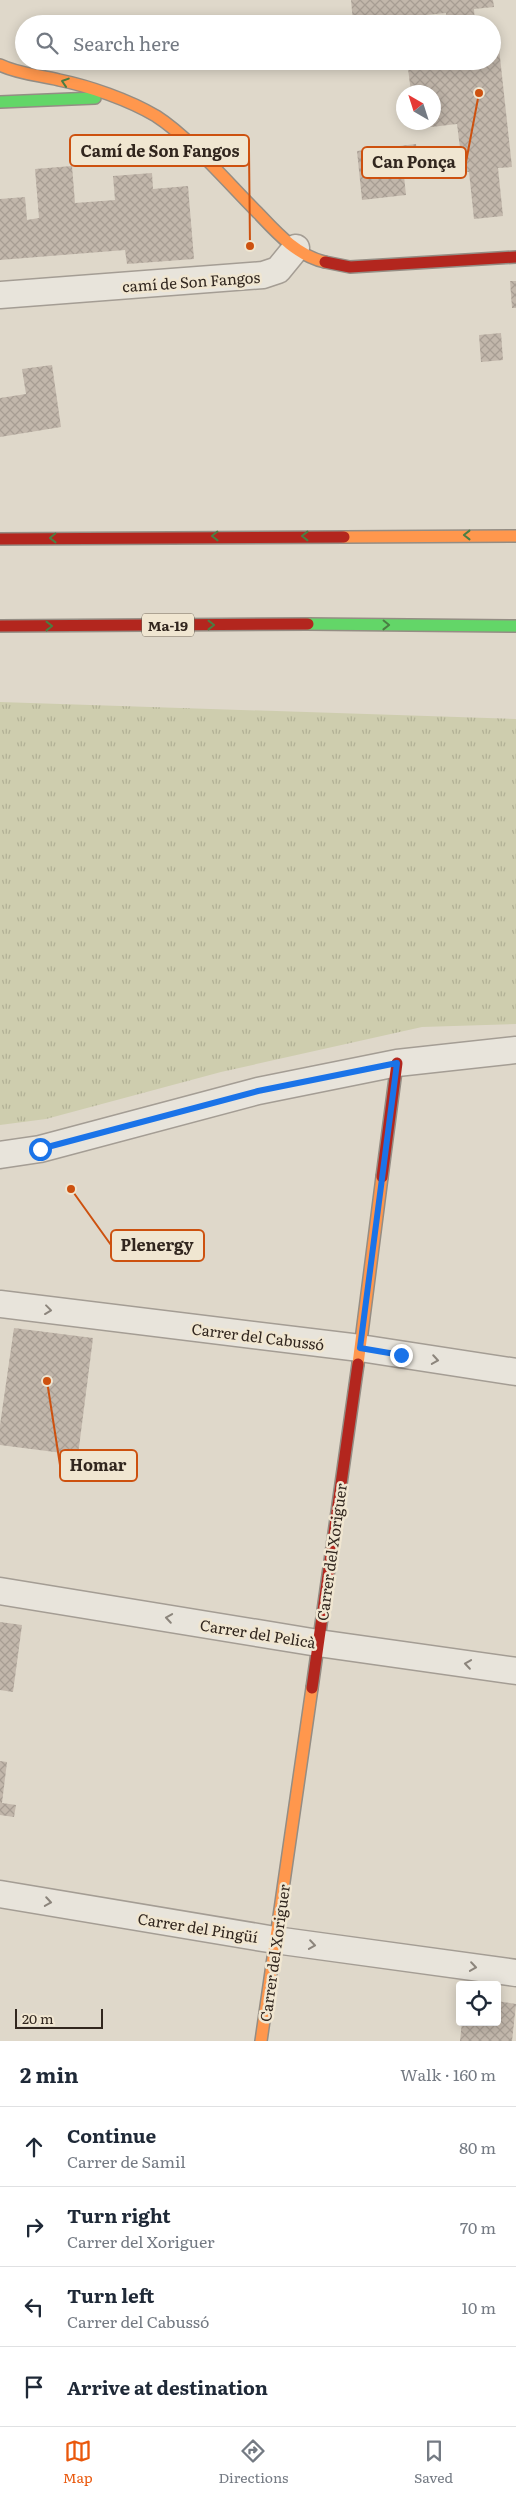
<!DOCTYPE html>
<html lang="en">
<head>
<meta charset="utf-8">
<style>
	body { margin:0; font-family:Literata,serif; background:#f6f6f7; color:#1f2937 }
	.controls { position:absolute; right:15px; bottom:15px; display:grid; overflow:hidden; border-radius:5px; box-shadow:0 2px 12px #0003 }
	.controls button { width:45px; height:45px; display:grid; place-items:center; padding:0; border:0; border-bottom:1px solid #e0e1e3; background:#fff; color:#1f2937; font:25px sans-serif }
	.compass { position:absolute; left:396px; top:85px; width:45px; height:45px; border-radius:50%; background:#fff; box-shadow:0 2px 12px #0003; rotate:321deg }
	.scale { position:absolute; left:15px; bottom:12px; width:88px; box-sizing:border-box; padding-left:5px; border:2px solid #31261e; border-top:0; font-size:14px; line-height:18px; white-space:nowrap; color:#31261e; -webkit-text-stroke:4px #f0e6d1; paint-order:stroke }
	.stop { position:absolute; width:15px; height:15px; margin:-11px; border:4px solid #1a73e8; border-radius:50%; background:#fff }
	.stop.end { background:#1a73e8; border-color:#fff; box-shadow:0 1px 5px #0008 }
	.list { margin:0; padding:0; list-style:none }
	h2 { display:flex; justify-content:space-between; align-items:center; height:65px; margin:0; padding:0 20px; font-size:21px }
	h2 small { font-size:16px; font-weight:400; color:#747a83 }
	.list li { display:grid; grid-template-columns:32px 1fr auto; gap:15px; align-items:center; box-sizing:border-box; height:80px; padding:0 20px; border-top:1px solid #e0e1e3 }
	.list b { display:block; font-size:19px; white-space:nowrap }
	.list p { margin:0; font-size:16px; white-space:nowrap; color:#747a83 }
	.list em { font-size:16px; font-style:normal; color:#747a83 }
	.icon { flex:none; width:28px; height:28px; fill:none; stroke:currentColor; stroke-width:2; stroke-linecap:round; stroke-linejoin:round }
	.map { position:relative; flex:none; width:516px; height:2041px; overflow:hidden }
	.search { position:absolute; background:#fff; box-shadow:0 2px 12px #0003; left:15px; right:15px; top:15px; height:55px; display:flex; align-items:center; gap:12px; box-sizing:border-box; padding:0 18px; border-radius:28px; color:#747a83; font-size:19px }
	.sheet { height:385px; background:#fff }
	nav { display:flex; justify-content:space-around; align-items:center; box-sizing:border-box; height:70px; border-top:1px solid #e0e1e3; background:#fff; font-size:14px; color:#747a83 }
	nav a { display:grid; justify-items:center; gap:2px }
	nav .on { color:#ea580c }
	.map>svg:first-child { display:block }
</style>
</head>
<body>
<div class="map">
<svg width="516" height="2041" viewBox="0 0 516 2041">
	<defs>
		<pattern id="grass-tufts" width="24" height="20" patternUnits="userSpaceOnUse" patternTransform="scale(1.25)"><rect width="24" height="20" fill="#cecdae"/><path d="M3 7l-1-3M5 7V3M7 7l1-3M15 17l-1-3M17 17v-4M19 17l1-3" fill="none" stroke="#b1b095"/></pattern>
		<pattern id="building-cross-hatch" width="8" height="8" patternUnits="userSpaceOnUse" patternTransform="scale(1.25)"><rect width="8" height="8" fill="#c2b7ab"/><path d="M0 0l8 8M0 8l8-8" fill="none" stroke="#a79d93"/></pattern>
	</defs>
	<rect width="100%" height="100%" fill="#dfd8ca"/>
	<!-- grass -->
	<polygon fill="url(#grass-tufts)" points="0,702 516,719 516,1024 422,1027 221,1072 46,1119 0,1125"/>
	<!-- building -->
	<g fill="url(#building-cross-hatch)">
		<polygon points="351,0 493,0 494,7 474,9 475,24 447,24 446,13 353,22"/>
		<polygon points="497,30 512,167 498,168 503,216 474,219 469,172 463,172 457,124 414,129 414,122 434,122 434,92 411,92 407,61 492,61 492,31"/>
		<polygon points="416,144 419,174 404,176 406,195 362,200 357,151"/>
		<polygon points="72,166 75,203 115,200 113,176 152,173 153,189 188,186 194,259 127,264 125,250 0,260 0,199 25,197 27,220 39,218 35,169"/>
		<polygon points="510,281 516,281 516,308 512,308"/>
		<polygon points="501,333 503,360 481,362 479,335"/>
		<polygon points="52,365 61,427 0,437 0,398 26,394 22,369"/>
		<polygon points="14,1328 93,1338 78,1455 0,1445 0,1425"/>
		<polygon points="0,1622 22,1625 13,1692 0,1690"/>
		<polygon points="0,1761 7,1762 2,1803 16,1805 14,1817 0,1815"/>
		<polygon points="497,2001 516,2004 512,2041 460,2041 462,2022 497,2022"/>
	</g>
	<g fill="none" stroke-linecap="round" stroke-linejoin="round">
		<!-- street casing -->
		<g stroke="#a49d94" stroke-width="29">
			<g id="street">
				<polyline points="0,295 263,275 278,270 296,248"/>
				<polyline points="0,1155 40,1149 258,1091 397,1063 516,1050"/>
				<polyline points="0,1304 360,1348 516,1372"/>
				<polyline points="0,1591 318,1643 516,1671"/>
				<polyline points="0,1894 275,1940 516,1973"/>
			</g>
		</g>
		<!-- fast casing -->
		<g stroke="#948d84" stroke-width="14">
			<g id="fast">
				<polyline points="0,102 95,98"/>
				<polyline points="308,624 516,626"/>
			</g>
		</g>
		<!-- slow casing -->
		<g stroke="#948d84" stroke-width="14">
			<g id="slow">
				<path d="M0 65C18 74 39 75 59 80 89 86 129 100 156 116 189 137 229 184 258 213 276 232 297 256 325 262"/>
				<polyline points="344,537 516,536"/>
				<polyline points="358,1364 382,1177"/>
				<polyline points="261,2041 312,1688"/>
			</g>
		</g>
		<!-- jam casing -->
		<g stroke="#948d84" stroke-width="14">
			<g id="jam">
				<polyline points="325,262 350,267 516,257"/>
				<polyline points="0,539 344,537"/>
				<polyline points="0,626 308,624"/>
				<polyline points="382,1177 397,1063"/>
				<polyline points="312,1688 358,1364"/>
			</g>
		</g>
		<!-- street -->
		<use href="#street" stroke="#e8e4db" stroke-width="26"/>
		<!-- fast -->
		<use href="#fast" stroke="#63d668" stroke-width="11"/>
		<!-- slow -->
		<use href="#slow" stroke="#ff974d" stroke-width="11"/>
		<!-- jam -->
		<use href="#jam" stroke="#b3261e" stroke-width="11"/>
	</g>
	<!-- one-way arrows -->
	<defs><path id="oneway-chevron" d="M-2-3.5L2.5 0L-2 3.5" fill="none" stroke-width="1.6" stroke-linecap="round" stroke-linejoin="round" transform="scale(1.25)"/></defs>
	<g stroke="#4a7e43">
		<use href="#oneway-chevron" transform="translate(65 82) rotate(-162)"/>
		<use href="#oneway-chevron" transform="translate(467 535) rotate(-180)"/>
		<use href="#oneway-chevron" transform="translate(215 536) rotate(179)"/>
		<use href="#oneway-chevron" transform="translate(305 536) rotate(180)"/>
		<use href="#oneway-chevron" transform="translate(53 538) rotate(179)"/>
		<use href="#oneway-chevron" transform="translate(211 625)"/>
		<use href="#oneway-chevron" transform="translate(386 625) rotate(1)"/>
		<use href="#oneway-chevron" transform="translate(49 626)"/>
	</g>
	<g stroke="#8c857c">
		<use href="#oneway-chevron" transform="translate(48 1310) rotate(7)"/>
		<use href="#oneway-chevron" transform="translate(435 1360) rotate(9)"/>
		<use href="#oneway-chevron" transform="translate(169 1618) rotate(-171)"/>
		<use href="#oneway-chevron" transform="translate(468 1664) rotate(-172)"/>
		<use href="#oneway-chevron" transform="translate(48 1902) rotate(9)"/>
		<use href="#oneway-chevron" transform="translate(312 1945) rotate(8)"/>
		<use href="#oneway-chevron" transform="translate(473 1967) rotate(8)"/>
	</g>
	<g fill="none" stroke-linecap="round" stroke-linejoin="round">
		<!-- route -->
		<polyline stroke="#1a73e8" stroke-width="6" points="40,1149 258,1091 397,1063 360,1348 401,1355"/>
	</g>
	<g text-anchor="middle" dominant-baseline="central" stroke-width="5" stroke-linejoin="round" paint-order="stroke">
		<!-- shield labels -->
		<rect fill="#f0e6d1" stroke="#6a6054" stroke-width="1" x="142" y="613.5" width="52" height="23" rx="4"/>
		<g font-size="14" font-weight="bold" fill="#31261e">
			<text x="168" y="625">Ma-19</text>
		</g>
		<!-- street labels -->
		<g font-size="15" fill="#31261e" stroke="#f0e6d1">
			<text transform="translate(191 281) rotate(-4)">camí de Son Fangos</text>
			<text transform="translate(258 1336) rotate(7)">Carrer del Cabussó</text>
			<text transform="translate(331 1552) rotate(-82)">Carrer del Xoriguer</text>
			<text transform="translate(258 1633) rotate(9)">Carrer del Pelicà</text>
			<text transform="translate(198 1927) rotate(9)">Carrer del Pingüí</text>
			<text transform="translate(274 1953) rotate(-82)">Carrer del Xoriguer</text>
		</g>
	</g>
	<!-- callouts -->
	<path fill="none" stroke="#cd510f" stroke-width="2" d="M250 246L249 151M479 93L466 162M71 1189L111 1245M47 1381L60 1465"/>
	<g fill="#cd510f" stroke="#f0e6d1" stroke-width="2">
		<circle cx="250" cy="246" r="5"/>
		<circle cx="479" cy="93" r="5"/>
		<circle cx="71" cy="1189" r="5"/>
		<circle cx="47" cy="1381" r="5"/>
	</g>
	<g fill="#f0e6d1" stroke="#cd510f" stroke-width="2">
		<rect x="70" y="135" width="179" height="31" rx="5"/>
		<rect x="362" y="147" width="104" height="31" rx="5"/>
		<rect x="111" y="1230" width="93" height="31" rx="5"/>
		<rect x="60" y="1450" width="77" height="31" rx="5"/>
	</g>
	<g font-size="16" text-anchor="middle" font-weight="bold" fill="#31261e">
		<text x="160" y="157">Camí de Son Fangos</text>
		<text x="414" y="168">Can Ponça</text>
		<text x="157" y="1251">Plenergy</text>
		<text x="98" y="1471">Homar</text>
	</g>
</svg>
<div class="controls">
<button><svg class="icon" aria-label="locate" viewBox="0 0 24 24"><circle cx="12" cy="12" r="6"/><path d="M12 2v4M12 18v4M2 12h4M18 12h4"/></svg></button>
</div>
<svg class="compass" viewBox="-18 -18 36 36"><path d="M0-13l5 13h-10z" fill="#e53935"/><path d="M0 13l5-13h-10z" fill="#747a83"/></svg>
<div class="scale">20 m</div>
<div class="stop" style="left:40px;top:1149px"></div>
<div class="stop end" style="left:401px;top:1355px"></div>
<div class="search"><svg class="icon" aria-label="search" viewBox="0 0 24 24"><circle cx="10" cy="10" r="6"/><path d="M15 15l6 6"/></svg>Search here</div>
</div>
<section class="sheet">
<h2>2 min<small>Walk · 160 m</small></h2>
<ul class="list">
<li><svg class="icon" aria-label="ahead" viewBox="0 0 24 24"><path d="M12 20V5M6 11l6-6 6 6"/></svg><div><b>Continue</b><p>Carrer de Samil</p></div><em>80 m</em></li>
<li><svg class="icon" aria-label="right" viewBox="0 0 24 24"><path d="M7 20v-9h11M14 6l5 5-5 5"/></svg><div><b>Turn right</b><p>Carrer del Xoriguer</p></div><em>70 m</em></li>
<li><svg class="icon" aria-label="left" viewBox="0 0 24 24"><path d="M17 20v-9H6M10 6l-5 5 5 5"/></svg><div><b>Turn left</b><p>Carrer del Cabussó</p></div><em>10 m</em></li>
<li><svg class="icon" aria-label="arrive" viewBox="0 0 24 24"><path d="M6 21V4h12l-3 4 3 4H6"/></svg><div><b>Arrive at destination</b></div></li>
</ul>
</section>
<nav>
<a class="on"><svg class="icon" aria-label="map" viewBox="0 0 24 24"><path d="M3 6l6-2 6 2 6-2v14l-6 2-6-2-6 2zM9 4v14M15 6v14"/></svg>Map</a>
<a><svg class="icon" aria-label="directions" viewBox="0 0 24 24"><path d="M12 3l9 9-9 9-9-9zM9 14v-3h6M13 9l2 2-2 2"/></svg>Directions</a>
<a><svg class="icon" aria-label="saved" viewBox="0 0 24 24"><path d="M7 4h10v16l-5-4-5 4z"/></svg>Saved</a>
</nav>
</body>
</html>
